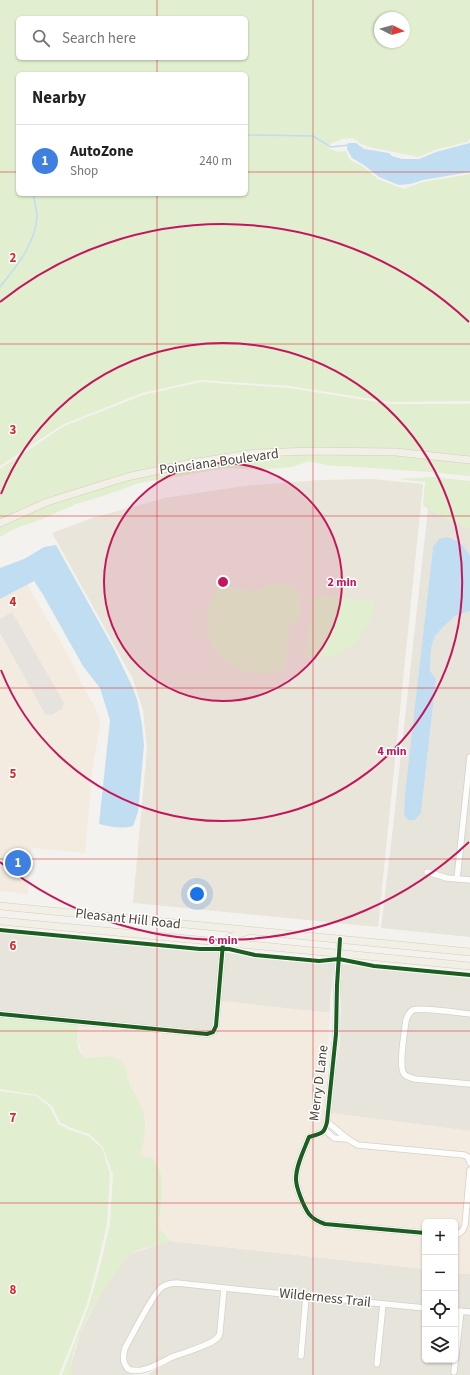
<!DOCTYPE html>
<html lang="en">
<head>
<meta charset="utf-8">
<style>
	body { margin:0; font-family:"Source Sans 3",sans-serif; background:#f6f6f6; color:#222 }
	.controls { position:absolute; right:12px; bottom:12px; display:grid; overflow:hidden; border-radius:6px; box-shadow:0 1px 3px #0004 }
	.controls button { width:36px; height:36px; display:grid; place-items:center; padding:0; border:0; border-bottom:1px solid #e0e0e0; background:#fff; color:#222; font:20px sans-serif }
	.compass { position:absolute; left:374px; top:12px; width:36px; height:36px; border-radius:50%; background:#fff; box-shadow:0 1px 3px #0004; rotate:96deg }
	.you { position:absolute; left:197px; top:894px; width:14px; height:14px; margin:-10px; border:3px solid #fff; border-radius:50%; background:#1a73e8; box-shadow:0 0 0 6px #1a73e833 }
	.badge { display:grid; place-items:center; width:26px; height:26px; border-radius:50%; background:#868178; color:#fff; font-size:13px; font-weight:700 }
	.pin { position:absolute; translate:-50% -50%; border:2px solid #fff; box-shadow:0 1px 4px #0006 }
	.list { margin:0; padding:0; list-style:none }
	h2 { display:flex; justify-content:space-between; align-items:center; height:52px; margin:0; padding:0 16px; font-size:17px }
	h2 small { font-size:13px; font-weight:400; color:#767676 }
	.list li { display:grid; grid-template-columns:26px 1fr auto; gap:12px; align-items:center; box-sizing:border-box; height:72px; padding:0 16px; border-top:1px solid #e0e0e0 }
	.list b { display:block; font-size:15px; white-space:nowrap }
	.list p { margin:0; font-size:13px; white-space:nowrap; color:#767676 }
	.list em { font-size:13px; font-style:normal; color:#767676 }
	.icon { flex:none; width:22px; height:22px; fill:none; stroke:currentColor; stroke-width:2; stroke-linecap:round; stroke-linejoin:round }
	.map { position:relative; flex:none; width:470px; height:1375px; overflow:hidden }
	.search { position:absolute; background:#fff; box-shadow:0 1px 3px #0004; left:16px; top:16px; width:232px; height:44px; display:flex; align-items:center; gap:10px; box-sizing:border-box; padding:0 14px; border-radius:6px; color:#767676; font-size:15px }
	.panel { position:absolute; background:#fff; box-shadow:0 1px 3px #0004; left:16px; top:72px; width:232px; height:124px; border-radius:6px }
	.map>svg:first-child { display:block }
</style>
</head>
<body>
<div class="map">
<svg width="470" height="1375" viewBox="0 0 470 1375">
	<rect width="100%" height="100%" fill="#f4f2ee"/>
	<!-- residential -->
	<g fill="#e7e4dc">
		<polygon points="428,509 441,516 459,523 470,529 470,555 467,550 455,539 447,537 433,547 404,814 408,820 415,820 421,813 436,679 430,671 431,649 435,636 443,627 455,616 470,611 470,937 381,928 393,827"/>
		<polygon points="0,931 219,952 212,1029 207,1031 0,1011"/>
		<polygon points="225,953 335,963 330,1000 330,1013 221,1001"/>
		<polygon points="341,964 470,976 470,1011 423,1007 412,1007 406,1012 403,1019 398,1065 401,1074 407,1080 415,1082 470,1087 470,1131 330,1113 340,1043 341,1001 339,985"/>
		<polygon points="415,1012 470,1016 470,1082 416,1077 409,1075 405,1071 404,1065 409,1020 411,1014"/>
		<polygon points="170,1241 425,1269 425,1305 178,1280 169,1281 160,1285 153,1294 122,1347 120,1357 122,1365 127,1372 134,1375 71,1375 71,1365 81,1331 104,1288 115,1272 130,1254"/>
		<polygon points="455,1273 470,1274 470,1310 455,1308"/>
		<polygon points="178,1285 221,1290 218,1331 216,1336 211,1340 170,1355 145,1370 131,1368 127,1364 126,1358 128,1349 157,1297 164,1289"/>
		<polygon points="227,1291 303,1298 297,1358 303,1359 309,1299 380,1306 374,1366 379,1367 385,1306 425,1310 425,1360 453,1360 451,1374 457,1375 463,1314 470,1315 470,1375 147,1375 173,1360 214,1344 220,1339 223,1332"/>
	</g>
	<!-- commercial -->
	<g fill="#f3ebdf">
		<polygon points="27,584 69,657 86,692 99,715 100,726 92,773 85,853 32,848 28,894 0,891 0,599"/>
		<polygon points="221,1001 330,1013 324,1121 322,1129 319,1132 308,1135 296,1164 293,1179 297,1194 307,1216 318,1224 325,1226 425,1235 425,1269 170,1241 159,1228 162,1196 162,1176 140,1155 142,1146 144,1120 143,1113 128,1078 125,1066 103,1056 95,1058 86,1056 82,1053 78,1041 79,1024 207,1036 215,1035 218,1026"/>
		<polygon points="330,1113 470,1131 470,1156 359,1142 347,1136 341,1129 330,1121"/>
		<polygon points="325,1134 358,1148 463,1157 465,1159 467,1167 463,1224 460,1229 455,1233 455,1222 425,1222 425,1230 326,1221 320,1219 312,1213 302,1193 299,1179 301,1166 312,1139 321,1137"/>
		<polygon points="470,1205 470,1274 455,1273 455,1238 461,1236 466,1232 468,1225"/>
	</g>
	<!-- education -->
	<polygon fill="#eae5da" points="372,479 423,484 378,927 133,903 147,749 143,710 132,677 52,533 92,518 165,498 244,486 319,480"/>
	<!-- green -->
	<g fill="#e1eecf" fill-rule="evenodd">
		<path d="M0 0H470V139L467 142 435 150 419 157 373 148 361 144 353 138 342 139 328 145 330 149 338 152 346 151 350 160 362 166 378 179 404 189 423 182 470 174V401L391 402 289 386 201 380 142 393 62 425 0 466ZM18 18H246V58H18ZM380 18H404V42H380ZM18 74H246V194H18Z"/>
		<polygon points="201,382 289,388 391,404 470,404 470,476 429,472 343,466 331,466 309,461 292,467 256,470 227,468 139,483 103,496 76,504 40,520 14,529 0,537 0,469 64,426 143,395"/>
		<path d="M434 477 470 481V529C455 520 436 517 423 505L425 482 397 479Z"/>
		<path d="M270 584 292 586 301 597 300 617 289 628 285 669C278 671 270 674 261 674 236 673 210 654 207 628 206 612 211 599 218 586L258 591Z"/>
		<path d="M315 595 374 601C372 628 353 654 325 657 319 658 312 657 306 657L312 597Z"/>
		<path d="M0 1016 79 1024C78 1033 75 1047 82 1054 90 1062 102 1054 111 1057 116 1058 122 1061 124 1065 127 1068 127 1075 128 1079 133 1093 144 1107 145 1122 145 1133 143 1145 140 1155L153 1158 162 1176V1196L159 1228 170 1241C158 1246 143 1247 132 1253 127 1256 123 1263 120 1267 100 1292 69 1343 71 1375H62L89 1305 101 1263 110 1224 113 1175 103 1147 89 1134 71 1128 60 1122 52 1106 37 1095 0 1089Z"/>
		<polygon points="0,1091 36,1096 50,1107 58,1124 70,1130 88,1136 102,1148 110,1174 107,1224 98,1262 87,1304 59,1375 0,1375"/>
	</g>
	<!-- parking -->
	<polygon fill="#e6e3df" points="12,612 64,703 62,709 51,715 45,714 0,633 0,619"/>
	<!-- water -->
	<g fill="#c0ddf1">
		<polygon points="348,143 356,143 364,149 389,153 392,156 402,159 419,159 436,152 470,143 470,172 423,180 410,184 399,185 379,177 364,165 352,158 347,149"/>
		<path d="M447 537C458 539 464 546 470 555V611L455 616 443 627 435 636 431 649 430 671 436 679 421 813 415 820H408L404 815 405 795 433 547 439 539Z"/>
		<path d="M56 545 114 649 132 686 137 699 142 725 144 745 138 812 133 826C121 829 111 827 99 824L110 720 100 688 83 666 42 593 34 581 0 599V568L24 559 44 547Z"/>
	</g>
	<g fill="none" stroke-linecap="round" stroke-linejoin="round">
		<!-- stream -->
		<g stroke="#c0ddf1" stroke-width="1.5">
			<polyline points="246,135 313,136 331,147 350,145"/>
			<path d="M0 287C16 267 36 243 37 216 37 209 34 201 33 194"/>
		</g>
		<!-- minor casing -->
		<g stroke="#d2d0cb" stroke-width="7">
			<g id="minor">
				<polyline points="427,872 447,878 470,880"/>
				<polyline points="457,879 470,757"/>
				<path d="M340 939 337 985 336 1034 327 1122C324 1135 321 1133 309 1137 304 1150 296 1165 296 1179 296 1188 304 1207 309 1214 313 1219 319 1222 325 1224L425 1233"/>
				<polyline points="0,1014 207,1034 213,1032 216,1026 223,942"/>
				<path d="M470 1014C460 1013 421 1007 413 1010 409 1012 408 1015 406 1020 405 1030 398 1066 404 1074 407 1077 411 1078 415 1079L470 1084"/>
				<path d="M327 1122C338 1130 345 1139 358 1145L464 1155 468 1157 470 1163"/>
				<polyline points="325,1130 334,1138 346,1139"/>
				<path d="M455 1235C461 1233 463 1231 465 1225L470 1170"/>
				<path d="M177 1283 224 1288 220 1331C220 1333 219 1336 218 1337 212 1345 183 1353 172 1357 160 1363 141 1375 128 1369 122 1362 123 1356 125 1348 132 1336 153 1293 162 1287 167 1284 173 1283 177 1283Z"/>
				<polyline points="224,1288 425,1308"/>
				<polyline points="455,1311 470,1312"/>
				<polyline points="301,1356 306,1296"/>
				<polyline points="377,1364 383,1304"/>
				<polyline points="454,1372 461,1311"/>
			</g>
		</g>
		<!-- major casing -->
		<g stroke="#d6cebb" stroke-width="8">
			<g id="major">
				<polyline points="0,523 47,502 127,477 191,463 257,453 314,451 396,452 470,460"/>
				<polyline points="0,906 470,952"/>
				<polyline points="0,921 470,966"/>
				<polyline points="223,942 233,936 246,932"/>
			</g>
		</g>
		<!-- minor -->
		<use href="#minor" stroke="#fdfdfc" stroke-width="5.5"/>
		<!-- major -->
		<use href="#major" stroke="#f2efe6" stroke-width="7"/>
		<!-- cycleway casing -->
		<g stroke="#fff" stroke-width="6">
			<g id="cycleway">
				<polyline points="0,930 200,949 229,949 255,955 319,961 339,959 374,966 470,975"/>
				<path d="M340 939 337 985 336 1034 327 1122C324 1135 321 1133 309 1137 304 1150 296 1165 296 1179 296 1188 304 1207 309 1214 313 1219 319 1222 325 1224L425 1233"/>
				<polyline points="0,1014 207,1034 213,1032 216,1026 223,943"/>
			</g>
		</g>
		<!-- cycleway -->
		<use href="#cycleway" stroke="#1b5e20" stroke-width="4"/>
	</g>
	<!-- grid -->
	<path fill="none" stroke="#d62828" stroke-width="1" stroke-opacity="0.55" d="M157 0V18M313 0V1375M157 58V74M0 172H18M246 172H470M157 194V1375M0 344H470M0 516H470M0 688H470M0 859H470M0 1031H470M0 1203H470"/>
	<!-- distance rings -->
	<circle cx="223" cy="582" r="119" fill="#c2185b" fill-opacity=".12"/>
	<g fill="none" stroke="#c2185b" stroke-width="2">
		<circle cx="223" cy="582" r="119"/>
		<path d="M1 494A239 239 0 1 1 1 670"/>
		<path d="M469 842A358 358 0 0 1 0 862M0 302A358 358 0 0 1 469 322"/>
	</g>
	<g text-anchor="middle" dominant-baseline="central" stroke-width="3" stroke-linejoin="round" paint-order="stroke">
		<!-- street labels -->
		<g font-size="14" fill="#4b4439" stroke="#fff">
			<text transform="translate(219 462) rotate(-8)">Poinciana Boulevard</text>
			<text transform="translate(128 919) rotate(6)">Pleasant Hill Road</text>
			<text transform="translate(319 1083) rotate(-83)">Merry D Lane</text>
			<text transform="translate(325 1298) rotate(6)">Wilderness Trail</text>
		</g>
	</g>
	<g font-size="13" text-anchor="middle" font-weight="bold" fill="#d62828" stroke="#fff" stroke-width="3" stroke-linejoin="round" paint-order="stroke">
		<text x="13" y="262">2</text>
		<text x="13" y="434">3</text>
		<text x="13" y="606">4</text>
		<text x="13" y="778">5</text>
		<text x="13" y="950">6</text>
		<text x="13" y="1122">7</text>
		<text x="13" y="1294">8</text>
	</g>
	<circle cx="223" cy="582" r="6" fill="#c2185b" stroke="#fff" stroke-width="2"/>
	<g font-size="12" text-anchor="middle" font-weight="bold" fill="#c2185b" stroke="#fff" stroke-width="3" stroke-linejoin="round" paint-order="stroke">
		<text x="342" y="586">2 min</text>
		<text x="392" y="755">4 min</text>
		<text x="223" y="944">6 min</text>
	</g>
</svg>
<div class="controls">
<button>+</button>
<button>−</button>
<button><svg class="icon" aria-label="locate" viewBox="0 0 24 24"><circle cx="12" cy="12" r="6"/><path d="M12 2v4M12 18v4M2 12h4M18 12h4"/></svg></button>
<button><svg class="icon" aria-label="layers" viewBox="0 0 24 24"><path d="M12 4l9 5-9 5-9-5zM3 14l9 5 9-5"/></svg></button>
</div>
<svg class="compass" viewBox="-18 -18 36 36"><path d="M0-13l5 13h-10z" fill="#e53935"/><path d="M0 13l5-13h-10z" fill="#767676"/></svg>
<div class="you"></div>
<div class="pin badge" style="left:18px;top:863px;background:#3f7fe0">1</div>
<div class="search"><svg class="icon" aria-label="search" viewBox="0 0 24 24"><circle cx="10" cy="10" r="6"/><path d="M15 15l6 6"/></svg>Search here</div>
<section class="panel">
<h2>Nearby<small></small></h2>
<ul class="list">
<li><span class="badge" style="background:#3f7fe0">1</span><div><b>AutoZone</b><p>Shop</p></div><em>240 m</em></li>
</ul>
</section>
</div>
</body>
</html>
